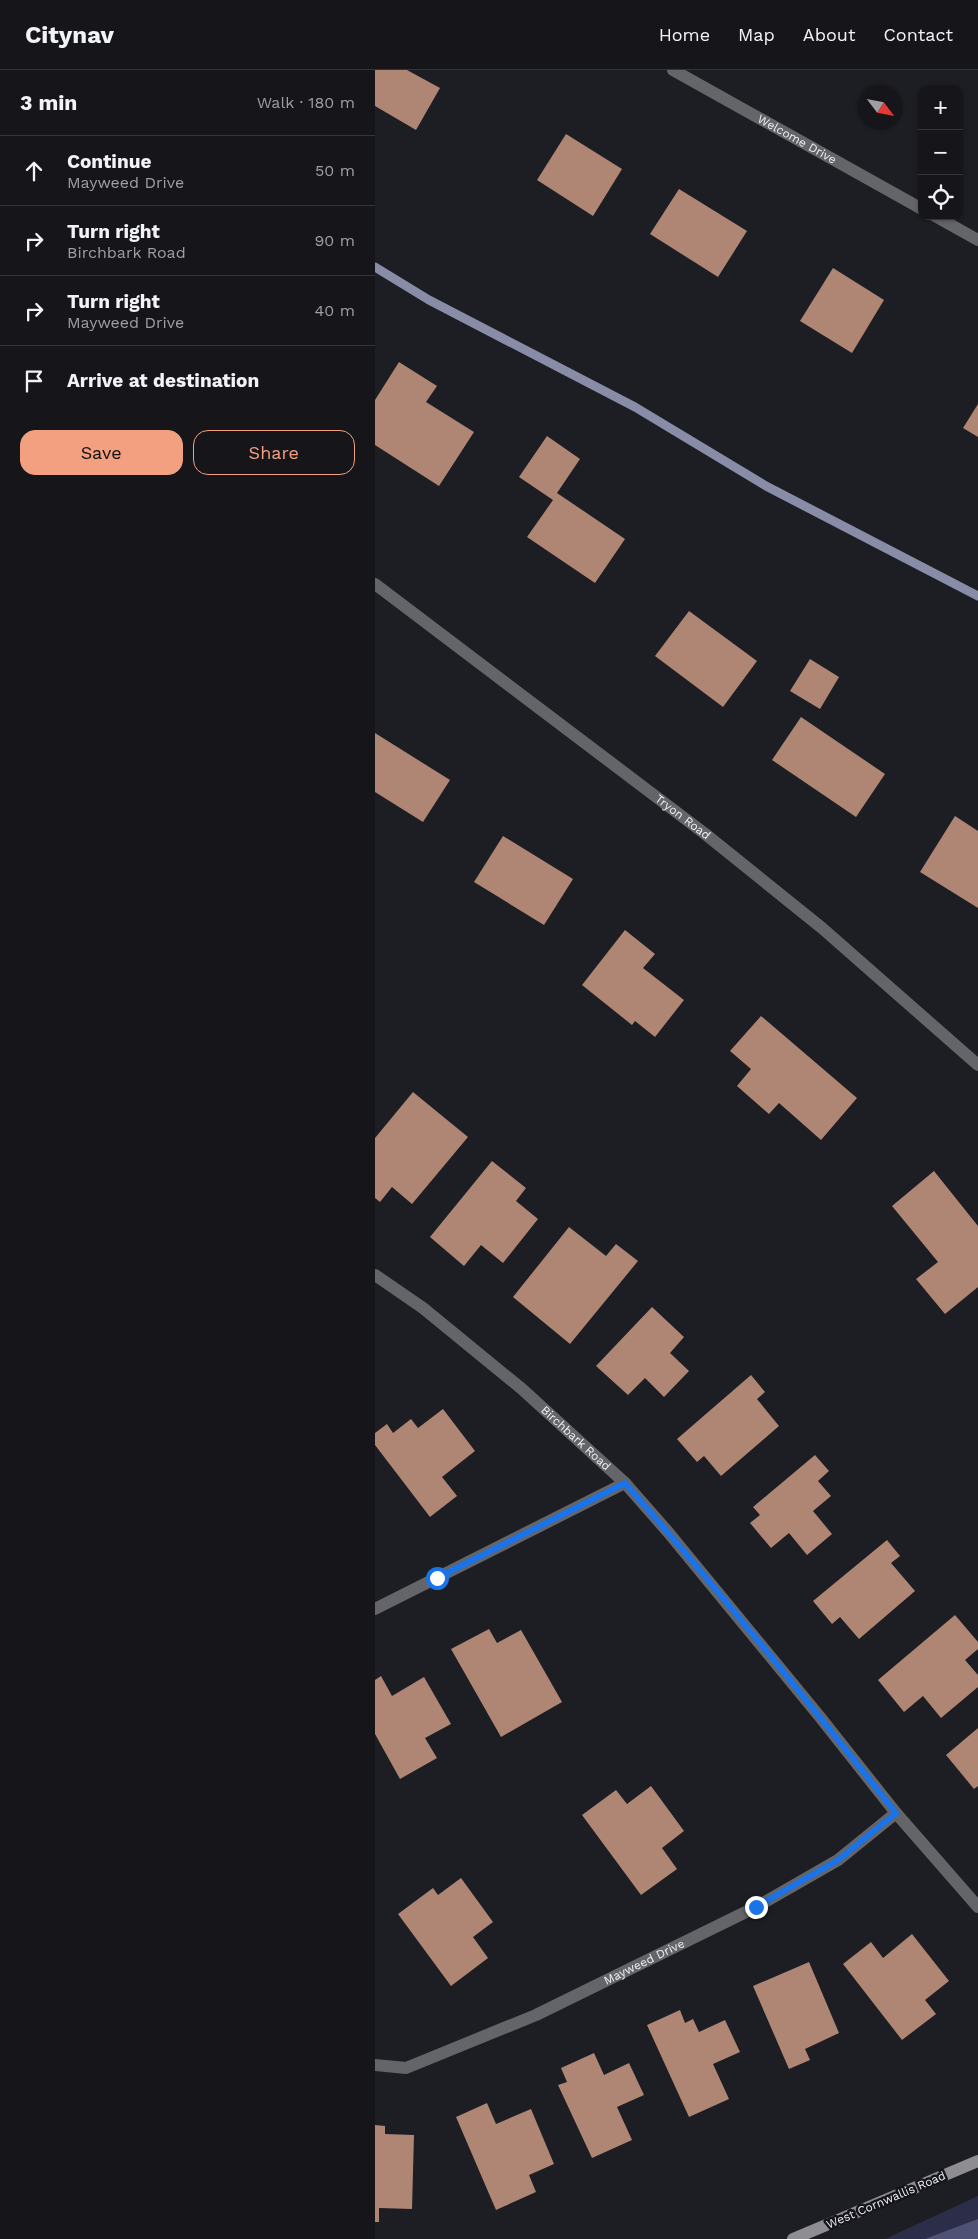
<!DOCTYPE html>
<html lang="en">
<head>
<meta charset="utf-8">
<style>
	body { margin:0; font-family:"Work Sans",sans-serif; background:#232327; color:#f1f3f6 }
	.controls { position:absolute; right:15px; top:15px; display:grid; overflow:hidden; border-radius:10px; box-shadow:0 1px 4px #0004 }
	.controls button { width:45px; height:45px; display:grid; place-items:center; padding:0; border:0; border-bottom:1px solid #353539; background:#16161a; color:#f1f3f6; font:25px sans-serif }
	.compass { position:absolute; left:483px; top:15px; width:45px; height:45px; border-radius:50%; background:#16161a; box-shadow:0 1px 4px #0004; rotate:122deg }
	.stop { position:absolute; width:15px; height:15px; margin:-11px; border:4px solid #1a73e8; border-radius:50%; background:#fff }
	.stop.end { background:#1a73e8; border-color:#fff; box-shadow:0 1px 5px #0008 }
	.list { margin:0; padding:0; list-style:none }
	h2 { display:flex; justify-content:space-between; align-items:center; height:65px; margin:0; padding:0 20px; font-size:21px }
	h2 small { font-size:16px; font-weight:400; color:#9e9fa2 }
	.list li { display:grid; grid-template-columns:32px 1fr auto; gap:15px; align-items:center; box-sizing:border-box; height:70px; padding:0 20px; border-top:1px solid #353539 }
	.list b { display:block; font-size:19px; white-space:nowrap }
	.list p { margin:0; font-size:16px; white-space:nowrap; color:#9e9fa2 }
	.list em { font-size:16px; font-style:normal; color:#9e9fa2 }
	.actions { display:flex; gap:10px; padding:15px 20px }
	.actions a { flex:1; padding:11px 0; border:1px solid #f2a080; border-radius:15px; text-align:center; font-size:18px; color:#f2a080 }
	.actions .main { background:#f2a080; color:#111 }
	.icon { flex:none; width:28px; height:28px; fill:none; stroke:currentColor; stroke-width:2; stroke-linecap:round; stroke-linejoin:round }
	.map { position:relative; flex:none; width:603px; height:2169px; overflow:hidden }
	header { display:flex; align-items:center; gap:30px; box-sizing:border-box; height:70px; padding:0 25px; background:#16161a; border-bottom:1px solid #353539 }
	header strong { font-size:24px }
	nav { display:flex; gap:28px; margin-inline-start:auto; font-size:18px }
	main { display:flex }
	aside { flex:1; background:#16161a }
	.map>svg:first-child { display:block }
</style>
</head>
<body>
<header>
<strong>Citynav</strong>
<nav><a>Home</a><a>Map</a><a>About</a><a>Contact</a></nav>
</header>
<main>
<aside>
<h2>3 min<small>Walk · 180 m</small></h2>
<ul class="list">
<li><svg class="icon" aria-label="ahead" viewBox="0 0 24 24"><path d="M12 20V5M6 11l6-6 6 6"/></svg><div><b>Continue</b><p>Mayweed Drive</p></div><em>50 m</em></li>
<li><svg class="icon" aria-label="right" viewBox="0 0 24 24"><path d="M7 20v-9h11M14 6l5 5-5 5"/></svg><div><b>Turn right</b><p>Birchbark Road</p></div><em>90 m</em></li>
<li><svg class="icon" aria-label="right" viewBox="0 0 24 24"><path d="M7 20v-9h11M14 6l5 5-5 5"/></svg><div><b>Turn right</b><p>Mayweed Drive</p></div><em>40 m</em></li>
<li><svg class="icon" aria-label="arrive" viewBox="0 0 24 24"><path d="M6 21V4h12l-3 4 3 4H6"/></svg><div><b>Arrive at destination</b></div></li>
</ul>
<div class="actions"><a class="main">Save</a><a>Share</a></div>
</aside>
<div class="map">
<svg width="603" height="2169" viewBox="0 0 603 2169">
	<rect width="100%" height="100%" fill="#1d1e23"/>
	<!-- green -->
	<polygon fill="#2c2e49" points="603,2126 603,2169 510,2169"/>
	<!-- forest -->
	<polygon fill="#505275" points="603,2149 603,2169 550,2169"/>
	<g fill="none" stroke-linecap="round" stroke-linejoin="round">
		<!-- stream -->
		<polyline stroke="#898ca6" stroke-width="9" points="0,197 54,230 260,337 391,416 603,526"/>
	</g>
	<!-- building -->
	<g fill="#af8574">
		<polygon points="0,0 32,0 65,18 41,60 0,36"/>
		<polygon points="191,64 247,99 218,146 162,110"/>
		<polygon points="304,119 372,161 343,207 275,164"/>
		<polygon points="458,198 509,230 477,283 425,251"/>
		<polygon points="24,292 62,316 51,332 99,362 64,416 0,375 0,330"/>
		<polygon points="603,334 603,367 588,358"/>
		<polygon points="172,366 205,389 182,423 250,469 220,513 152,467 178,430 144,407"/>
		<polygon points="314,541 382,591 348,637 280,586"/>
		<polygon points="435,589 464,607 445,639 415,621"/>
		<polygon points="426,647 510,704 481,747 397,690"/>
		<polygon points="0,663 75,710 48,752 0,722"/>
		<polygon points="580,746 603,761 603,838 545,802"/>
		<polygon points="128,766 198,809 169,855 99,812"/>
		<polygon points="250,860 280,884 268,898 309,930 280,967 260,951 257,955 207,915"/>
		<polygon points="386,946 482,1028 446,1070 404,1033 394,1044 362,1016 376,999 355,981"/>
		<polygon points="38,1022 93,1067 37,1134 17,1117 5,1132 0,1128 0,1068"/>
		<polygon points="117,1091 151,1118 141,1131 163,1149 128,1193 106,1175 89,1196 55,1167"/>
		<polygon points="559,1101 603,1156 603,1217 570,1244 541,1209 563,1192 517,1136"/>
		<polygon points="194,1157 231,1186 241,1174 263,1191 195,1274 138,1227"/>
		<polygon points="277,1237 309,1267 295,1283 314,1301 289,1327 270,1308 253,1325 221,1296"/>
		<polygon points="376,1305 390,1322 382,1329 404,1356 346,1406 329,1386 322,1392 302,1369"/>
		<polygon points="68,1339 100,1381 67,1407 82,1426 55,1447 0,1375 0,1363 12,1354 18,1363 36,1349 43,1358"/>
		<polygon points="440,1385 454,1401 443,1411 456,1426 438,1441 457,1464 432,1485 414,1463 396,1478 375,1453 385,1445 378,1437"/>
		<polygon points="512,1470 525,1486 516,1493 540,1521 484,1569 465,1547 457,1554 438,1531"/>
		<polygon points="580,1545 603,1572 603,1579 590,1590 603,1605 603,1617 566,1648 548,1626 529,1642 503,1610"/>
		<polygon points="114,1559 122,1573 146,1560 187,1632 126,1667 76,1579"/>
		<polygon points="6,1606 17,1626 49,1607 76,1654 50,1668 62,1688 25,1709 0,1664 0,1610"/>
		<polygon points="603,1658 603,1716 599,1719 571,1685"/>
		<polygon points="276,1716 309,1761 287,1778 302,1799 266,1825 207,1745 241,1720 252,1734"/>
		<polygon points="86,1808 118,1852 98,1867 113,1888 76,1916 23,1844 58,1818 63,1825"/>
		<polygon points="537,1864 574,1911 550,1930 561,1944 527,1970 468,1894 496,1872 508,1888"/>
		<polygon points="434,1892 464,1963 430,1979 435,1990 414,1999 378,1916"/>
		<polygon points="305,1940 310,1953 318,1949 324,1962 350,1950 365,1982 338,1994 354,2029 314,2047 272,1955"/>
		<polygon points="219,1983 229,2005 254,1993 269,2025 242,2037 257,2070 217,2088 183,2015 192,2012 186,1998"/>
		<polygon points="112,2033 121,2054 156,2039 179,2094 154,2105 161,2122 121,2140 81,2047"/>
		<polygon points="0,2055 10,2056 10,2064 39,2065 37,2139 4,2138 4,2152 0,2152"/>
	</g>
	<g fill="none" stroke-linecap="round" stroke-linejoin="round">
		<!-- street -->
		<g stroke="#646568" stroke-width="12">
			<path id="s1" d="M298 0 547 139"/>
			<polyline points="560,146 603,170"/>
			<path id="s2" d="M0 514 329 763 447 858 603 995"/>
			<path id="s3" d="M0 1205 48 1238 147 1319 250 1413 293 1462 445 1647 521 1743 603 1837"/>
			<polyline points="0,1539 250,1413"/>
			<path id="s4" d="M0 1995 31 1998 161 1945 381 1837 463 1790 521 1743"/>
		</g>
		<!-- secondary -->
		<polyline stroke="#8d8d92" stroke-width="12" points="418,2169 603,2091"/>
	</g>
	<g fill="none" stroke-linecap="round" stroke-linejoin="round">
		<!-- route -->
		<path stroke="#1a73e8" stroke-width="6" d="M62 1508 250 1413C344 1520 433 1632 521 1743L463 1790 381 1837"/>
	</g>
	<g text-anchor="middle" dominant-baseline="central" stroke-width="5" stroke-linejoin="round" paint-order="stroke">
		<!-- street labels -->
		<g font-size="12" fill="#f0f1f5" stroke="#14141a">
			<text stroke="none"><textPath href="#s1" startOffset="142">Welcome Drive</textPath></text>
			<text stroke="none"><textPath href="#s2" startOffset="386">Tryon Road</textPath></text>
			<text stroke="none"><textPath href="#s3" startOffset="259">Birchbark Road</textPath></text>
			<text stroke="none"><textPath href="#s4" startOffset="292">Mayweed Drive</textPath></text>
			<text transform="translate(511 2130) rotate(-23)">West Cornwallis Road</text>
		</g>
	</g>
</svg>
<div class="controls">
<button>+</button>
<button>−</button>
<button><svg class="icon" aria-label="locate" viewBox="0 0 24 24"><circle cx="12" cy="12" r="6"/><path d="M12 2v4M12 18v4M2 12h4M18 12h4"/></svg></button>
</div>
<svg class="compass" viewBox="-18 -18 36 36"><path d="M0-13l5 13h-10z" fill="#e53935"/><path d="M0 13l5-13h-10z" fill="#9e9fa2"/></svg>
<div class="stop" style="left:62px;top:1508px"></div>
<div class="stop end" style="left:381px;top:1837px"></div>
</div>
</main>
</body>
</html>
